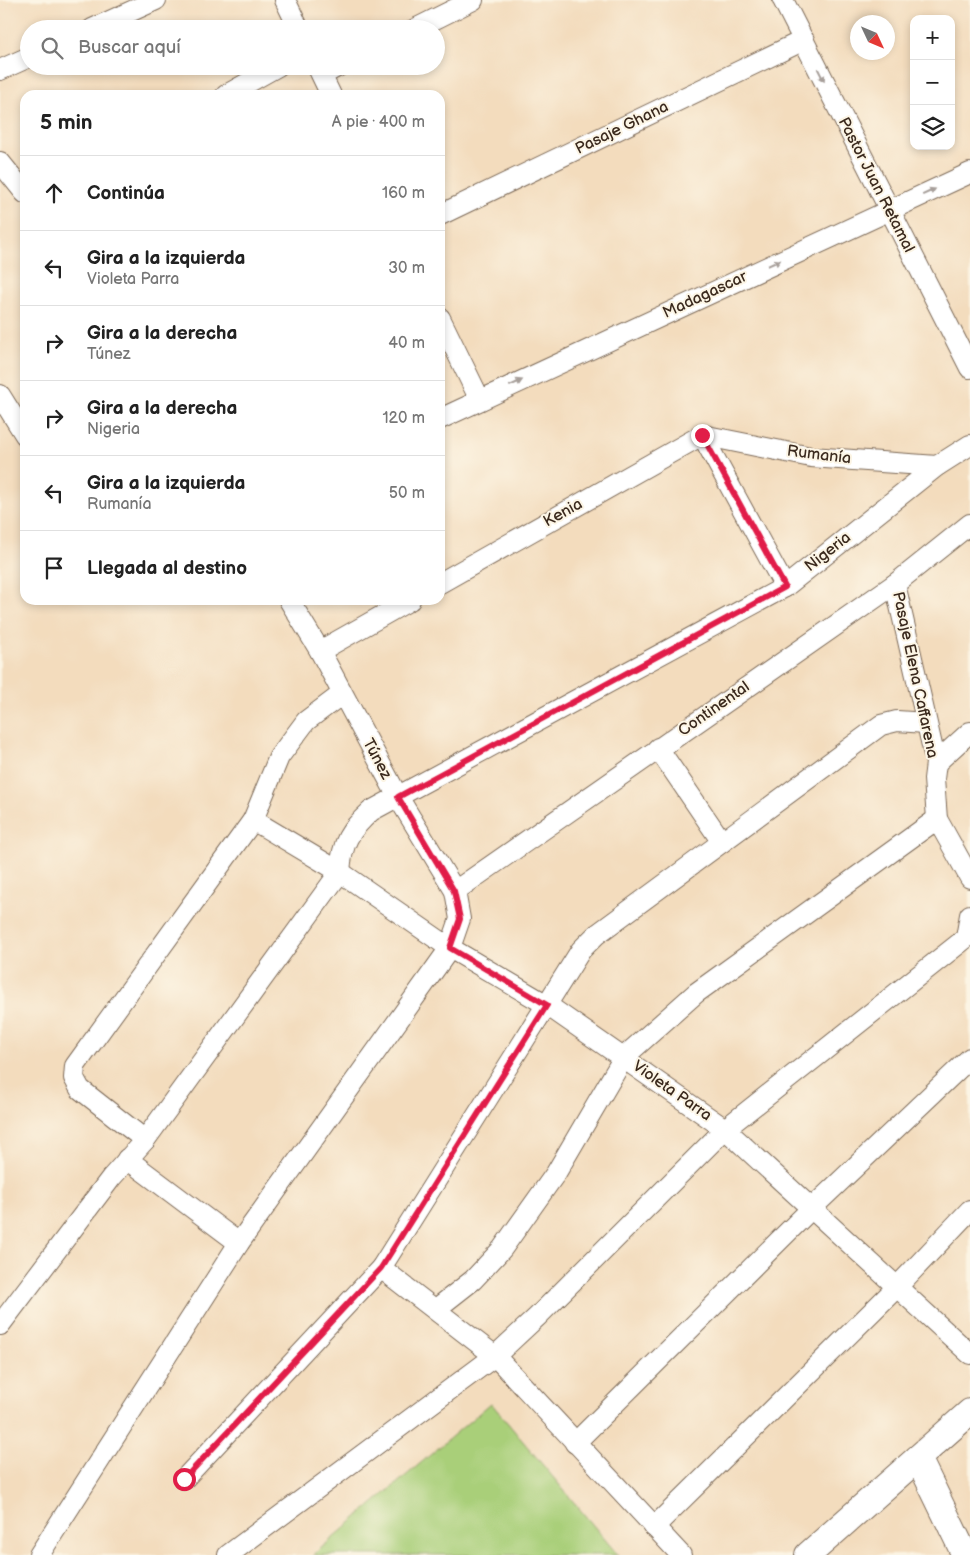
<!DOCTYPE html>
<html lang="es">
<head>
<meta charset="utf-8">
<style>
	body { margin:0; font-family:"Balsamiq Sans",sans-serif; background:#f6f6f6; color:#222 }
	.controls { position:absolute; right:15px; top:15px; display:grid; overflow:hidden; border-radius:10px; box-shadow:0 2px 8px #0003 }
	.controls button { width:45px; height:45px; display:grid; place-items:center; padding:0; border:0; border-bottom:1px solid #e0e0e0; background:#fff; color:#222; font:25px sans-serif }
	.compass { position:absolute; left:850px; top:15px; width:45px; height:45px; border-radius:50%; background:#fff; box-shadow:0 2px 8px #0003; rotate:134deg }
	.stop { position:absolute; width:15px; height:15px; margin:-11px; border:4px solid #e11d48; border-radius:50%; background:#fff }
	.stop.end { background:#e11d48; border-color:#fff; box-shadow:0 1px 5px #0008 }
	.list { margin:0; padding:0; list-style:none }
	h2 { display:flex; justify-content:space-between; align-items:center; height:65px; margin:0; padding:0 20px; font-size:21px }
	h2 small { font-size:16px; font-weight:400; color:#767676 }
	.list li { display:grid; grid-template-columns:32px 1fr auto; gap:15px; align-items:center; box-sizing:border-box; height:75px; padding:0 20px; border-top:1px solid #e0e0e0 }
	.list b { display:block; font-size:19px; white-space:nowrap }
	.list p { margin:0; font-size:16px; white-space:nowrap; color:#767676 }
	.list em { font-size:16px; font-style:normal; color:#767676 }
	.icon { flex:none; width:28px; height:28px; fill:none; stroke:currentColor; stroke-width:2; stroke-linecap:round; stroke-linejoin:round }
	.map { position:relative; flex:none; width:970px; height:1555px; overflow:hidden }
	.search { position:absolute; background:#fff; box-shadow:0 2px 8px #0003; left:20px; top:20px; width:425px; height:55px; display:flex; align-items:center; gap:12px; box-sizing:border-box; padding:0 18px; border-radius:28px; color:#767676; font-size:19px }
	.panel { position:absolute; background:#fff; box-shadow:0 2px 8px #0003; left:20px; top:90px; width:425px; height:515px; border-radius:15px }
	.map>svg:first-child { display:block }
</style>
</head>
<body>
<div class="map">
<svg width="970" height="1555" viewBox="0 0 970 1555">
	<rect width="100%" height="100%" fill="#fcf5e5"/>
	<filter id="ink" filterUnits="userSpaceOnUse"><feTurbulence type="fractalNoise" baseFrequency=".02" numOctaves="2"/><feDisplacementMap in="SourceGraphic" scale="10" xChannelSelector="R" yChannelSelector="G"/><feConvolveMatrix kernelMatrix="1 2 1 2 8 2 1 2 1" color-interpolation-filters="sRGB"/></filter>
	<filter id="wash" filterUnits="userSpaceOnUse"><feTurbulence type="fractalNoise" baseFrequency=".0096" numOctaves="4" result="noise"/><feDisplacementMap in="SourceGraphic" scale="20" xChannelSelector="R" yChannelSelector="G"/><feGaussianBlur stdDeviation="1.12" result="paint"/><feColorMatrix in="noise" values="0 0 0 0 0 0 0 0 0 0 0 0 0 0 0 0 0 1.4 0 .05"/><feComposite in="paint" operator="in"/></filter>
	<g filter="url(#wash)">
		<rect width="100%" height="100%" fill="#f3dcbd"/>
		<!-- green -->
		<polygon fill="#a9cf79" stroke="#727c4c" points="491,1403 618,1555 313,1555"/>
	</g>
	<g filter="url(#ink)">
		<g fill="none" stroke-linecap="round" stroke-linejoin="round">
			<!-- minor casing -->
			<g stroke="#7b6856" stroke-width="22">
				<g id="minor">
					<polyline points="285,0 299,29"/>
					<polyline points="783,0 970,368"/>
					<polyline points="92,29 156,0"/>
					<polyline points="415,29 473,0"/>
					<polyline points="317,66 331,95"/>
					<polyline points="0,70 29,57"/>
					<polyline points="322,75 339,66"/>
					<polyline points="226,95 278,66"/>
					<polyline points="0,162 25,193"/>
					<polyline points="440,215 804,40"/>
					<polyline points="440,318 480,400"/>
					<polyline points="0,395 25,435"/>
					<polyline points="440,419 970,173"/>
					<polyline points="440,583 702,435"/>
					<polyline points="895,584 936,763 934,779 937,819 970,878"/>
					<polyline points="785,587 702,435 811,457 937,466"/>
					<polyline points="320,651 410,600"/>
					<polyline points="658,748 722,842"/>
					<polyline points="936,763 970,732"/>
					<polyline points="253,820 279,757 306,721 342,694"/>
					<path d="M340 872C342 842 349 831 371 811L785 587 937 466 970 445"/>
					<polyline points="455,891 895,584 970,524"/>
					<polyline points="145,1140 80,1089 74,1078 75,1066 253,820 340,872 450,948 547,1005 725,1129 970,1354"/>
					<polyline points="127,1159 239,1243"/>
					<polyline points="381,1268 495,1356 681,1555"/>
					<polyline points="436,1309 473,1280 502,1249 556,1173 624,1057 696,993 937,819"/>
					<polyline points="0,1325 111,1178 145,1140 340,872"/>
					<polyline points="575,1443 812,1208 970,1058"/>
					<polyline points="184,1479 381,1268 581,950 596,935 881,725 897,721 926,723"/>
					<polyline points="654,1527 896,1288 970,1210"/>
					<polyline points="39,1555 239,1243 450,948 460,919 455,891 398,797 320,651 289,600"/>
					<polyline points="228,1555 495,1356 537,1317 725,1129 966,938 970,915"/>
				</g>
			</g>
			<!-- tertiary casing -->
			<g stroke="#7b6856" stroke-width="28">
				<g id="tertiary">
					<polyline points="918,1458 965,1555"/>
					<polyline points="808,1555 970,1412"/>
				</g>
			</g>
			<!-- minor -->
			<use href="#minor" stroke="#fff" stroke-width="20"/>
			<!-- tertiary -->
			<use href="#tertiary" stroke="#fff" stroke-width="26"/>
		</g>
		<!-- one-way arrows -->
		<defs><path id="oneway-solid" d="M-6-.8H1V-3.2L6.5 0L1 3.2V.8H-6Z" transform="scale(1.25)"/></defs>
		<g fill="#a79f9a">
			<use href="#oneway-solid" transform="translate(821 75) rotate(63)"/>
			<use href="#oneway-solid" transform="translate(929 192) rotate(-25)"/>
			<use href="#oneway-solid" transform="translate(774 263) rotate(-24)"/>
			<use href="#oneway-solid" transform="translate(516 383) rotate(-25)"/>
		</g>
	</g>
	<g fill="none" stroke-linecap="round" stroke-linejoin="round" filter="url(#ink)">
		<!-- route -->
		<polyline stroke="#e11d48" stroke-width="6" points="184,1479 381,1268 547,1005 450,948 460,919 454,891 398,797 785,587 702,435"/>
	</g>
	<g text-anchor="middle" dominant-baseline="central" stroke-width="4" stroke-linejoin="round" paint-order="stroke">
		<!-- street labels -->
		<g font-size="16" fill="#3b2a1e" stroke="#fcf5e5">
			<text transform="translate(622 128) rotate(-26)">Pasaje Ghana</text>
			<text transform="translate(876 185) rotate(63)">Pastor Juan Retamal</text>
			<text transform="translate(705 295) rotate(-25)">Madagascar</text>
			<text transform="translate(819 455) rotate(7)">Rumanía</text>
			<text transform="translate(563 513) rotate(-29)">Kenia</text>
			<text transform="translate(828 552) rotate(-38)">Nigeria</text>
			<text transform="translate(915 675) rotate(78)">Pasaje Elena Caffarena</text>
			<text transform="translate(714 709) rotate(-35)">Continental</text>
			<text transform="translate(377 759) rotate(62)">Túnez</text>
			<text transform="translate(672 1091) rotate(35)">Violeta Parra</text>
		</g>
	</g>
</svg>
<div class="controls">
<button>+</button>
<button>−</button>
<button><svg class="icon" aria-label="layers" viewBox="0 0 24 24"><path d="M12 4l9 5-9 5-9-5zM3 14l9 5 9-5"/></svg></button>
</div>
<svg class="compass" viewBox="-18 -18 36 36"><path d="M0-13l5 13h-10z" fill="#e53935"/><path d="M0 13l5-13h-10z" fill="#767676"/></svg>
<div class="stop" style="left:184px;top:1479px"></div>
<div class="stop end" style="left:702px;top:435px"></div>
<div class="search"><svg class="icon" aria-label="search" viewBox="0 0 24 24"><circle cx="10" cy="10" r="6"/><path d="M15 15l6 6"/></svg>Buscar aquí</div>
<section class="panel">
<h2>5 min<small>A pie · 400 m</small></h2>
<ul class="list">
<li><svg class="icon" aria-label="ahead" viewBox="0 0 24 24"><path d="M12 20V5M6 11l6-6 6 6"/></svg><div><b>Continúa</b></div><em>160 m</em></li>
<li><svg class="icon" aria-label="left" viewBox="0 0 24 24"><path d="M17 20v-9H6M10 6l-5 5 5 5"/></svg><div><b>Gira a la izquierda</b><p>Violeta Parra</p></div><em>30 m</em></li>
<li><svg class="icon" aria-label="right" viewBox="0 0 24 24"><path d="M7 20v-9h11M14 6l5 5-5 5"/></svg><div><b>Gira a la derecha</b><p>Túnez</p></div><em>40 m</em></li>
<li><svg class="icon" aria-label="right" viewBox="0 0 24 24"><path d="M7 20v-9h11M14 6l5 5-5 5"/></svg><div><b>Gira a la derecha</b><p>Nigeria</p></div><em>120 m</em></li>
<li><svg class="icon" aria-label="left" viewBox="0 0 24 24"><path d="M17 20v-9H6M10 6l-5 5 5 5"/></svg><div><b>Gira a la izquierda</b><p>Rumanía</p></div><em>50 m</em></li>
<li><svg class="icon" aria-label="arrive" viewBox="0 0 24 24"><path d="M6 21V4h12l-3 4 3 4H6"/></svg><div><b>Llegada al destino</b></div></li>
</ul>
</section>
</div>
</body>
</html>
